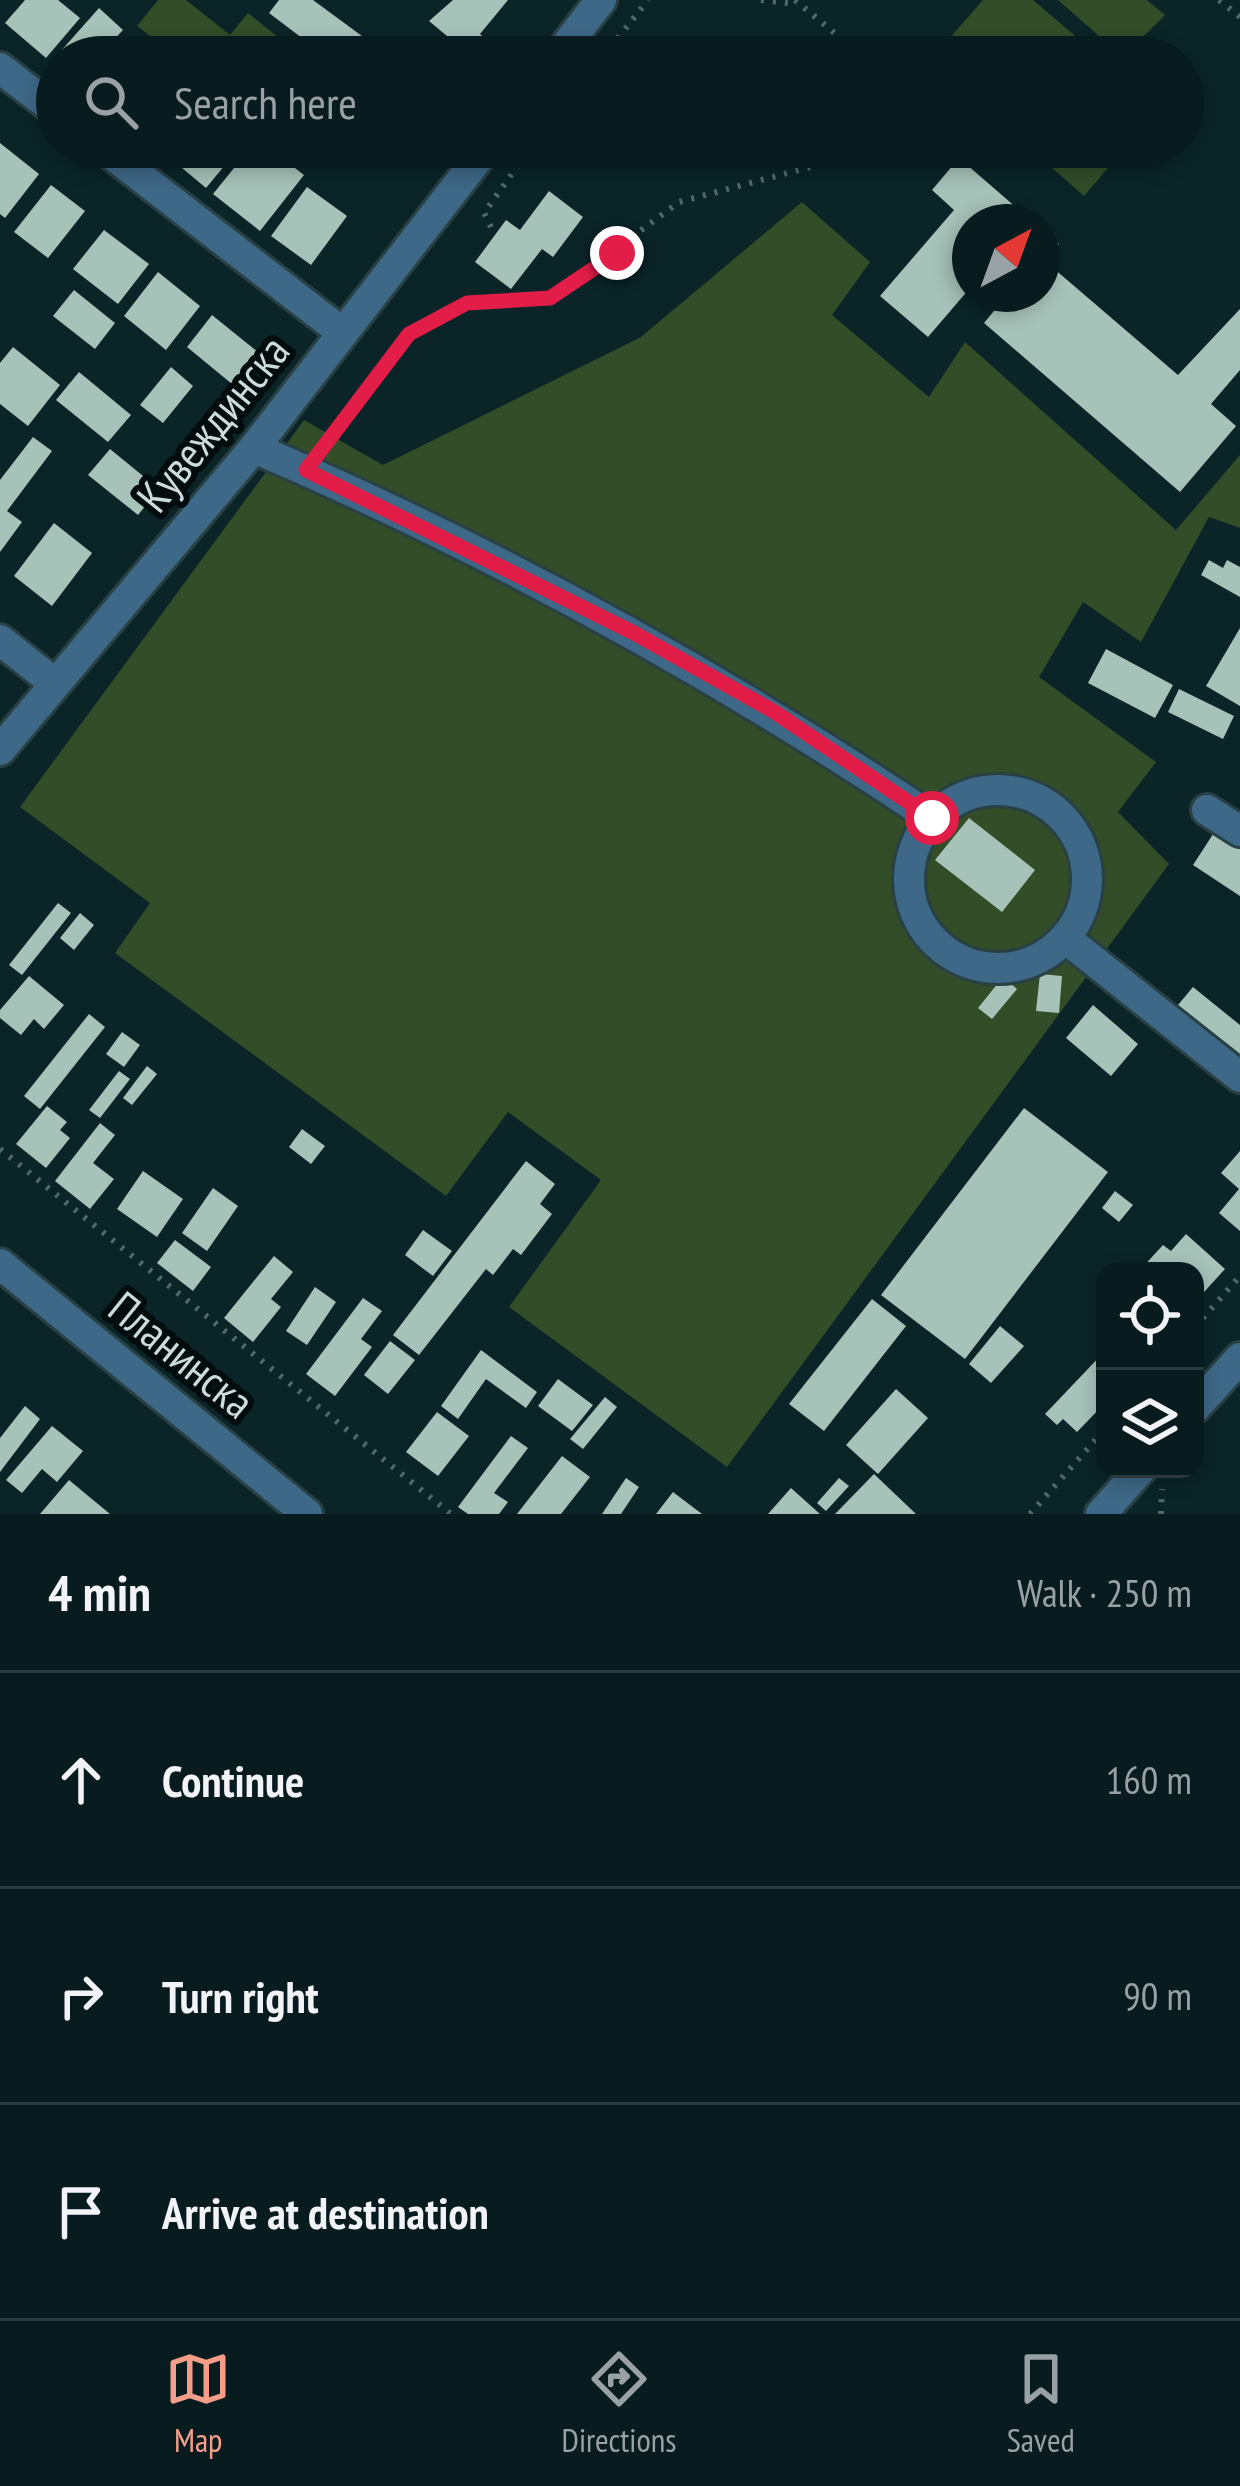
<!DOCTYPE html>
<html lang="en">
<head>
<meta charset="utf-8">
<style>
	body { margin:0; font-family:"PT Sans Narrow",sans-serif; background:#112427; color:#f1f3f6 }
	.controls { position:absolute; right:36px; bottom:36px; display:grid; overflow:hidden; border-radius:24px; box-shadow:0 6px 18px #0003 }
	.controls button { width:108px; height:108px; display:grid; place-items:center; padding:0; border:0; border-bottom:3px solid #29393c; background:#081b1e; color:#f1f3f6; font:60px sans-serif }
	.compass { position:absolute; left:952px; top:204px; width:108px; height:108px; border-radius:50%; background:#081b1e; box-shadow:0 6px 18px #0003; rotate:41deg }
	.stop { position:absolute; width:36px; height:36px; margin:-27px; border:9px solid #e11d48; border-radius:50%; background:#fff }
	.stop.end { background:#e11d48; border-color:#fff; box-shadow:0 3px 12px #0008 }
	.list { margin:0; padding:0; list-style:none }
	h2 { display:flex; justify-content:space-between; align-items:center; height:156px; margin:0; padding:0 48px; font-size:51px }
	h2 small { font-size:39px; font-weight:400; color:#98a1a4 }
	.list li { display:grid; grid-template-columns:78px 1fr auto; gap:36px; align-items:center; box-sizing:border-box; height:216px; padding:0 48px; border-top:3px solid #29393c }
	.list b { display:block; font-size:45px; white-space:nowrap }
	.list em { font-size:39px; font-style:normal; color:#98a1a4 }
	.icon { flex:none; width:66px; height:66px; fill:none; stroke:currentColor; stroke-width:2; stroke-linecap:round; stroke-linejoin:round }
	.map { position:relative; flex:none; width:1240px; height:1514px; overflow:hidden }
	.search { position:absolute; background:#081b1e; box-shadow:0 6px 18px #0003; left:36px; right:36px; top:36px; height:132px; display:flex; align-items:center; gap:30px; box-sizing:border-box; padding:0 42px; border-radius:66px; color:#98a1a4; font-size:45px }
	.sheet { height:804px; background:#081b1e }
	nav { display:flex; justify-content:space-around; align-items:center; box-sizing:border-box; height:168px; border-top:3px solid #29393c; background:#081b1e; font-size:33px; color:#98a1a4 }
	nav a { display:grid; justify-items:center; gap:6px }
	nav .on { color:#f49e8a }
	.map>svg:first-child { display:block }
</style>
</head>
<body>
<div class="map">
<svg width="1240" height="1514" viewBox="0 0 1240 1514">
	<rect width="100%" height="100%" fill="#0a2428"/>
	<!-- green -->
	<g fill="#324d28">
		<polygon points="158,0 186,0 230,35 248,13 303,57 177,57 137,26"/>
		<polygon points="983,0 1033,0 1100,57 933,57"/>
		<polygon points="1058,0 1147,0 1165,15 1123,57"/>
		<polygon points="1028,147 1126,147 1084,196"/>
		<polygon points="802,202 870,262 832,315 929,397 965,342 1176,530 1240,455 1240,528 1209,517 1141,642 1083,602 1039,677 1156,762 1118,812 1169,864 727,1467 509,1307 601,1180 508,1112 446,1196 115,953 150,903 20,807 304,420 383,465 641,337"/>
	</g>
	<!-- building -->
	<g fill="#a7c2b9">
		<polygon points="25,0 58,0 80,18 46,58 5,23"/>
		<polygon points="279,0 313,0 366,39 353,57 327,57 269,13"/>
		<polygon points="453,0 508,0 480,34 489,42 477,57 450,57 459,46 429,21"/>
		<polygon points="99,8 123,30 109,45 123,57 57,57 57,66 52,61"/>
		<polygon points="0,143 39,174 5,218 0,214"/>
		<polygon points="157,147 240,147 206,188"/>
		<polygon points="251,147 268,147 304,175 260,231 213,194"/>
		<polygon points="959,158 1033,222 970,222 970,288 928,337 880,296 954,210 932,190"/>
		<polygon points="51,185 85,211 48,258 14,232"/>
		<polygon points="307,187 347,216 311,265 271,236"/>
		<polygon points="549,191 583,217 553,257 542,249 511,289 475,262 506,220 520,230"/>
		<polygon points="1042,229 1059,244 1045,261 1178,375 1240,309 1240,370 1211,404 1236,426 1180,492 984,323 1008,294 1042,294"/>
		<polygon points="104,230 149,264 118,304 73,269"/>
		<polygon points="158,272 200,306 166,350 124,316"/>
		<polygon points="74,290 115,323 95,349 53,316"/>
		<polygon points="212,315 258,352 232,384 187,347"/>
		<polygon points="13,347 60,385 28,426 0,404 0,363"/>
		<polygon points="171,367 193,386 163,423 140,405"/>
		<polygon points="79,372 131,415 108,442 56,400"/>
		<polygon points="33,437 52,451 7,511 22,522 0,552 0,480"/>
		<polygon points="110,449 159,489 138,515 88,475"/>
		<polygon points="54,523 92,553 52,606 14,576"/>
		<polygon points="1209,560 1223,568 1227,560 1240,567 1240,597 1201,575"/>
		<polygon points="1240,628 1240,706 1206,686"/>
		<polygon points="1106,649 1173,685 1155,718 1088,683"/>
		<polygon points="1179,689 1234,716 1223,739 1168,712"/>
		<polygon points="969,818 1035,870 1002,912 935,860"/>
		<polygon points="1217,828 1240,843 1240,896 1193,865"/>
		<polygon points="58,903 71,913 22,975 9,965"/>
		<polygon points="80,913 94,925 74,950 60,938"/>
		<polygon points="1040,974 1062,976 1059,1013 1036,1011"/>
		<polygon points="29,976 64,1005 44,1029 34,1019 21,1035 0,1018 0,1010"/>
		<polygon points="1003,977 1017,989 992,1019 978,1008"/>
		<polygon points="1193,987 1240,1025 1240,1054 1178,1005"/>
		<polygon points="1093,1005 1138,1044 1111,1076 1066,1038"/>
		<polygon points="89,1014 105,1027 40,1109 24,1096"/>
		<polygon points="122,1032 140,1045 124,1067 106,1054"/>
		<polygon points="147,1066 157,1074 132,1105 123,1098"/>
		<polygon points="119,1071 130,1079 100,1118 89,1110"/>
		<polygon points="47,1106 67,1122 60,1130 70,1138 46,1168 16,1144"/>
		<polygon points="1024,1108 1108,1172 965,1359 881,1295"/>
		<polygon points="100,1123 115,1135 93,1163 114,1179 90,1209 55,1181"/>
		<polygon points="302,1129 325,1146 311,1164 289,1147"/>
		<polygon points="1240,1151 1240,1231 1219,1213 1239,1189 1221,1173"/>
		<polygon points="526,1161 555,1184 540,1204 552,1214 521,1255 513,1249 493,1275 486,1269 419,1355 393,1335"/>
		<polygon points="143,1171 183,1199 157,1237 117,1209"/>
		<polygon points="213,1188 238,1206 207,1251 182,1233"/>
		<polygon points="1115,1191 1133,1205 1119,1222 1102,1208"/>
		<polygon points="423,1230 452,1251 433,1276 405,1255"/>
		<polygon points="1186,1234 1225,1269 1195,1302 1195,1271 1139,1271 1163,1245 1171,1251"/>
		<polygon points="175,1240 211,1267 193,1291 157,1263"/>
		<polygon points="274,1256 293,1272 271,1299 281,1307 253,1342 224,1318"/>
		<polygon points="315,1287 336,1302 307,1345 286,1331"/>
		<polygon points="363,1298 382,1311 361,1339 372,1347 335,1396 306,1374"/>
		<polygon points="872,1299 906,1326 824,1431 789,1404"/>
		<polygon points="1000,1326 1024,1346 991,1383 969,1364"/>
		<polygon points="390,1341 415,1360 388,1394 364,1375"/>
		<polygon points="481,1350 537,1392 526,1408 486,1379 458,1419 441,1406"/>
		<polygon points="1105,1351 1105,1403 1077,1432 1063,1419 1057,1425 1045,1414"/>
		<polygon points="558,1379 593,1405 572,1431 538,1406"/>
		<polygon points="896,1389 928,1418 878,1474 846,1445"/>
		<polygon points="605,1397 617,1407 583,1449 570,1439"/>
		<polygon points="25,1406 40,1419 0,1472 0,1438"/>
		<polygon points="437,1412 469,1436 438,1476 406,1452"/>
		<polygon points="52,1426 83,1451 57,1482 42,1469 22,1493 6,1480"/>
		<polygon points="511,1436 528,1448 494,1493 508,1502 499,1514 468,1514 458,1507"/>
		<polygon points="562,1456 590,1477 561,1514 517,1514"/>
		<polygon points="874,1474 916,1514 835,1514"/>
		<polygon points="626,1478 639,1487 621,1514 602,1514"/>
		<polygon points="839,1478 849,1486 826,1511 817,1503"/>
		<polygon points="69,1480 110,1514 40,1514"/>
		<polygon points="791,1488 820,1514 768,1514"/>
		<polygon points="673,1492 702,1514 656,1514"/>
	</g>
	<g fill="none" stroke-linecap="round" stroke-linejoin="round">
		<!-- minor casing -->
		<g stroke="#294145" stroke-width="36">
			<g id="minor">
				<polyline points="557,57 601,0"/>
				<polyline points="0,68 57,112"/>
				<polyline points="102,147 343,333"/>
				<path d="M254 448C492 550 717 674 932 818"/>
				<polyline points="0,640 53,682"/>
				<polyline points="0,750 254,448 487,147"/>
				<circle cx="998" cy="879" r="89"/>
				<polyline points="1207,810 1240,831"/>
				<polyline points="1065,938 1240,1077"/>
				<polyline points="0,1264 307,1514"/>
				<polyline points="1195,1408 1240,1358"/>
				<polyline points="1101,1514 1141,1469"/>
			</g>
		</g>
		<!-- path -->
		<g stroke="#52686b" stroke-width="6" stroke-dasharray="3 9" stroke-linecap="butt">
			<polyline points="761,0 797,4"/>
			<polyline points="795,0 863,57"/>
			<polyline points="1219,0 1240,17"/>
			<polyline points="603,57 648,0"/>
			<polyline points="491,227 484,213 531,147"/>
			<polyline points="321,450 409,334 467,303 550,298 679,202 885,147"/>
			<polyline points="0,1149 451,1514"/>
			<polyline points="1195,1327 1240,1276"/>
			<polyline points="1030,1514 1105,1429"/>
			<polyline points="1161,1514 1162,1489"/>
		</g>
		<!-- minor -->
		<use href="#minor" stroke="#3e6887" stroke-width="30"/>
	</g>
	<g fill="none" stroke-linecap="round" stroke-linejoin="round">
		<!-- route -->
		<polyline stroke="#e11d48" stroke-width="15" points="617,253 550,298 467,303 409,334 306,470 634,633 773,711 932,818"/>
	</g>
	<g text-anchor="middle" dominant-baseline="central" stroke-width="12" stroke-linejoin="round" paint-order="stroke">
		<!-- street labels -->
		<g font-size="45" fill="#ccdbdd" stroke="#030c0d">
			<text transform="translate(212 423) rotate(-51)">Кувеждинска</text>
			<text transform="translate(182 1354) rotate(39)">Планинска</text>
		</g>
	</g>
</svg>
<div class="controls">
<button><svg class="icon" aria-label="locate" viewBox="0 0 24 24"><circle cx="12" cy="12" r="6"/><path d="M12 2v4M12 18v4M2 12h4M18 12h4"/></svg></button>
<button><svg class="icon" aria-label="layers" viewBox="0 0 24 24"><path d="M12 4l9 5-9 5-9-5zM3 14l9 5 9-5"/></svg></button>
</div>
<svg class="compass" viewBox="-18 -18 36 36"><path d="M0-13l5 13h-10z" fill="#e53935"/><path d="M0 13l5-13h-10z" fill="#98a1a4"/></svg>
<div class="stop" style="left:932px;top:818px"></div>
<div class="stop end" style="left:617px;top:253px"></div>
<div class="search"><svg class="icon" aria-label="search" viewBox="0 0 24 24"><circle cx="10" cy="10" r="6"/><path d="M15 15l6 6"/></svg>Search here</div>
</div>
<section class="sheet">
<h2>4 min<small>Walk · 250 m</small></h2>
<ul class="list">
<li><svg class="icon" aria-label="ahead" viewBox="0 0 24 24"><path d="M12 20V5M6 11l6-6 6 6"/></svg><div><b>Continue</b></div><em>160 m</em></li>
<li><svg class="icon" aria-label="right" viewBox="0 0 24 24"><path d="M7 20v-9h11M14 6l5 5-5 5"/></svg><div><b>Turn right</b></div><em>90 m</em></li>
<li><svg class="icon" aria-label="arrive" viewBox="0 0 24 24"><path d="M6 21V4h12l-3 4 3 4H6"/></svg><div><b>Arrive at destination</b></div></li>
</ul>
</section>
<nav>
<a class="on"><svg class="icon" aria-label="map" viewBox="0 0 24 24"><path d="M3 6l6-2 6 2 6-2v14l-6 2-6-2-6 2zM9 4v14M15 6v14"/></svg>Map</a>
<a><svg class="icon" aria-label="directions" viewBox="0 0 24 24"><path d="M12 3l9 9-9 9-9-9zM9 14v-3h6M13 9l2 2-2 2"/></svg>Directions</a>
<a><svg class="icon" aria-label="saved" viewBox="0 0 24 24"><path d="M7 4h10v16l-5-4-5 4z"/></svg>Saved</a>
</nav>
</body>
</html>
